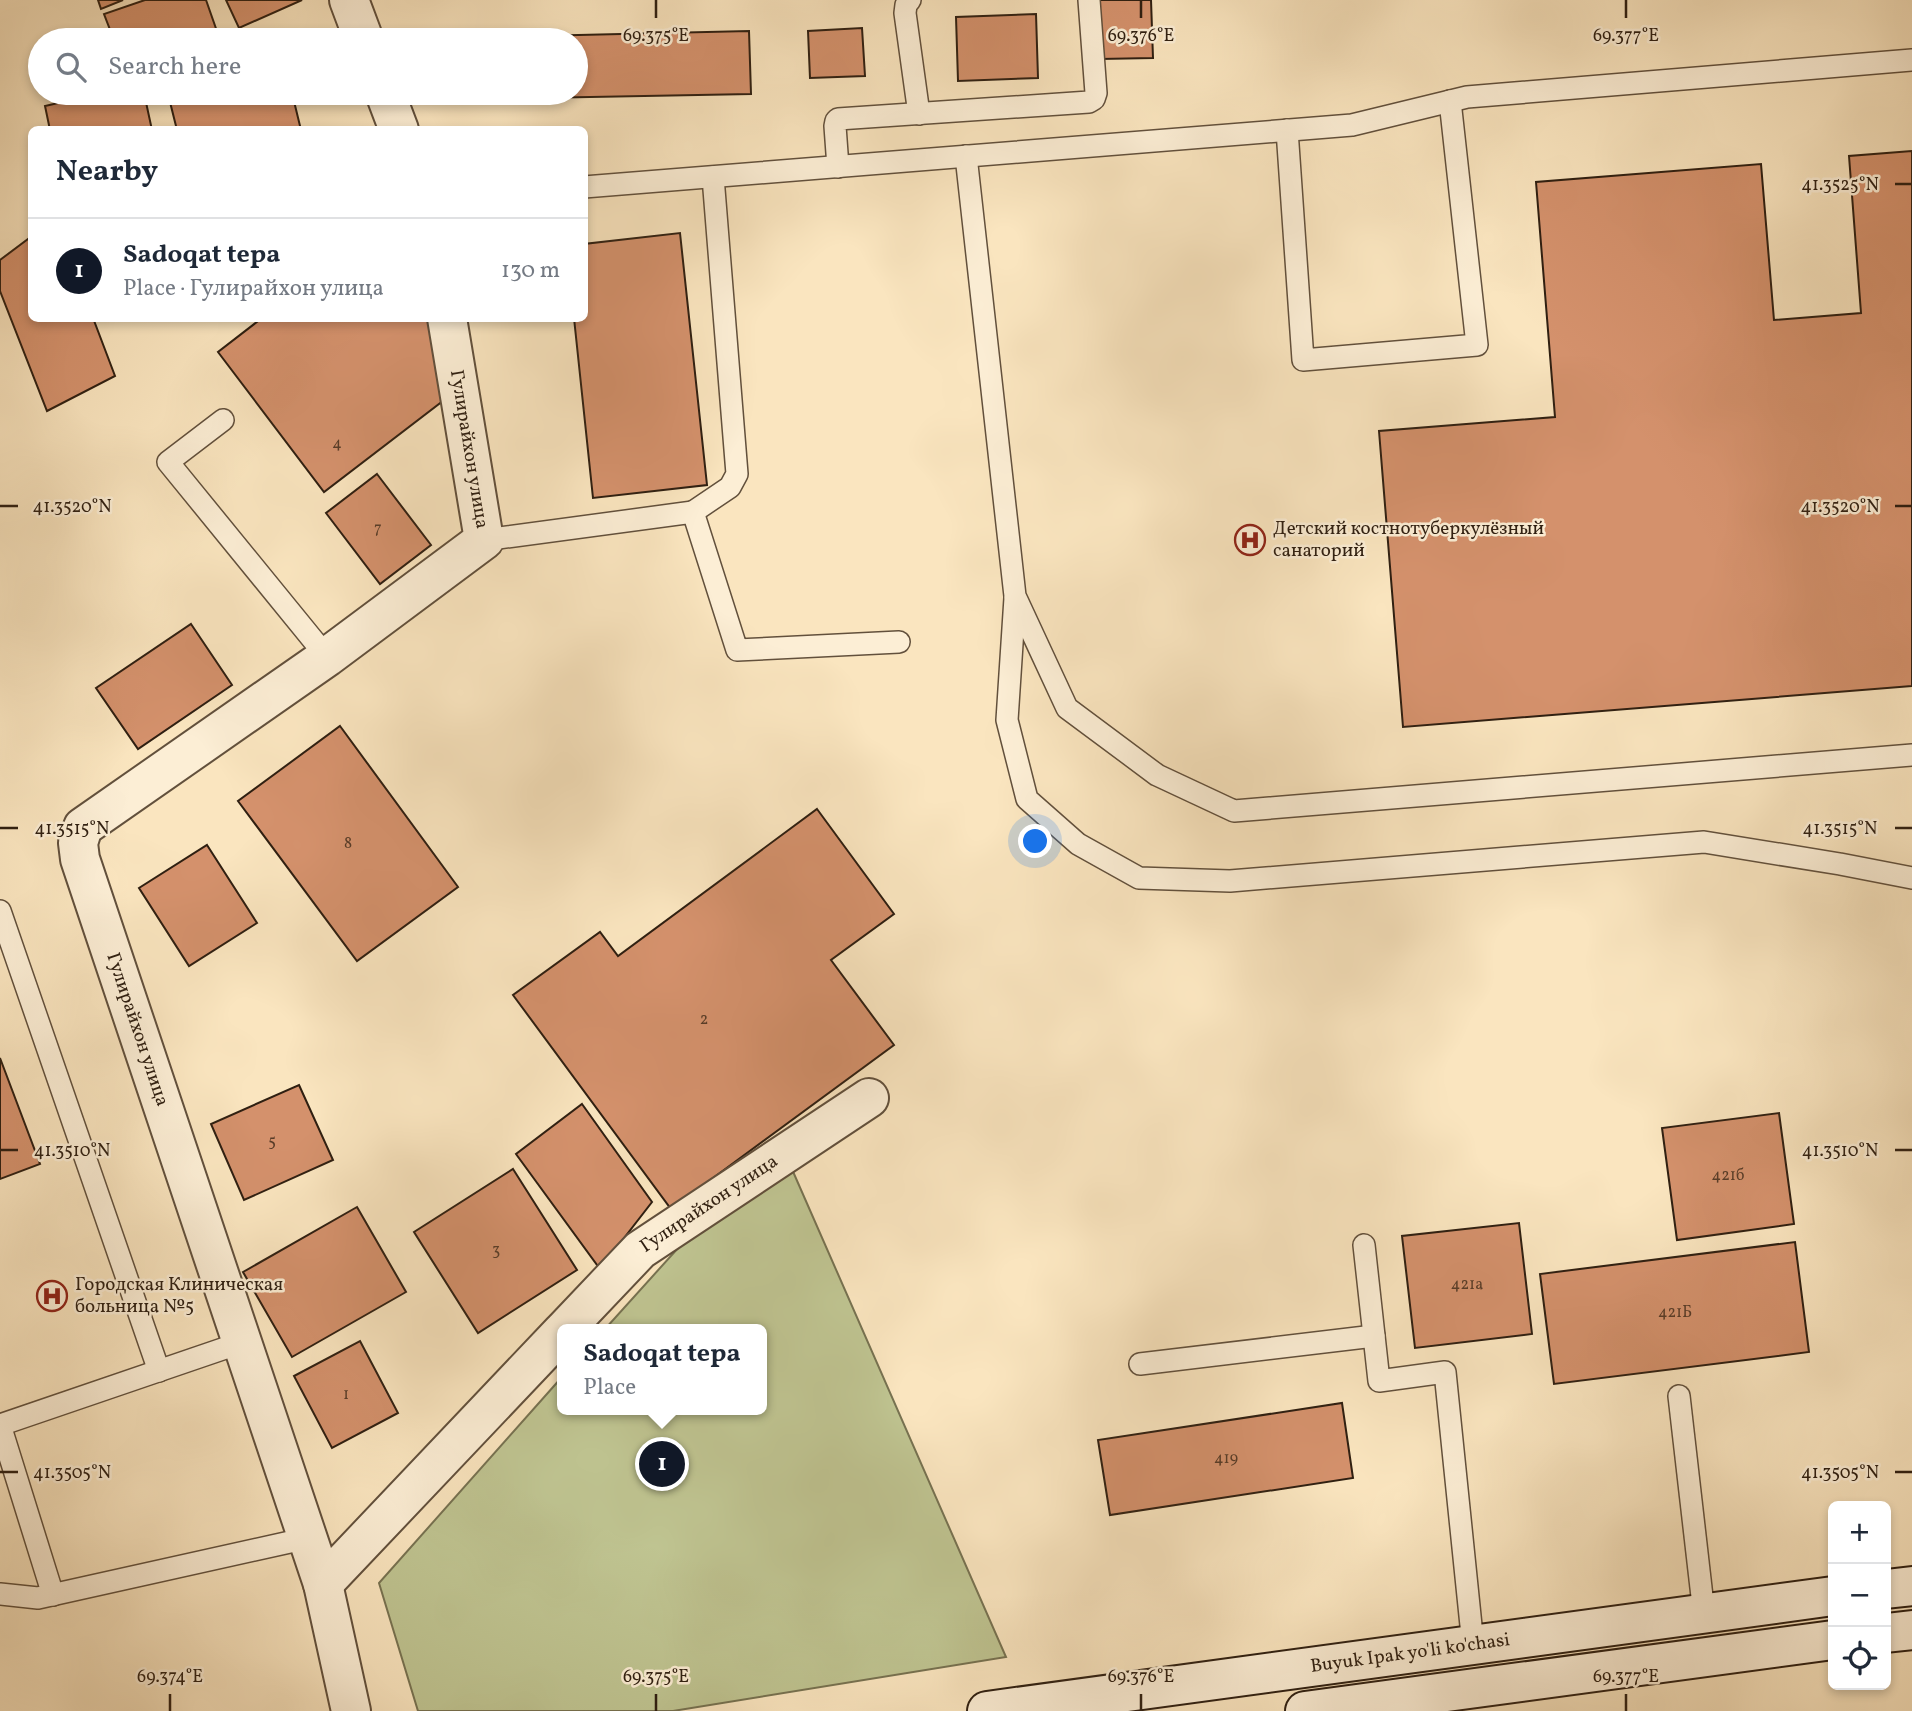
<!DOCTYPE html>
<html lang="en">
<head>
<meta charset="utf-8">
<style>
	body { margin:0; font-family:Vollkorn,serif; background:#f2f2f3; color:#1f2937 }
	.controls { position:absolute; right:21px; bottom:21px; display:grid; overflow:hidden; border-radius:10px; box-shadow:0 4px 10px #0003 }
	.controls button { width:63px; height:63px; display:grid; place-items:center; padding:0; border:0; border-bottom:2px solid #e0e1e3; background:#fff; color:#1f2937; font:35px sans-serif }
	.you { position:absolute; left:1036px; top:842px; width:24px; height:24px; margin:-18px; border:5px solid #fff; border-radius:50%; background:#1a73e8; box-shadow:0 0 0 10px #1a73e833 }
	.badge { display:grid; place-items:center; width:46px; height:46px; border-radius:50%; background:#111827; color:#fff; font-size:23px; font-weight:700 }
	.pin { position:absolute; translate:-50% -50%; border:4px solid #fff; box-shadow:0 2px 7px #0006 }
	.popup { position:absolute; left:557px; top:1324px; width:210px; height:91px; box-sizing:border-box; display:grid; place-content:center; border-radius:10px; background:#fff; filter:drop-shadow(0 2px 5px #0005); font-size:23px; white-space:nowrap; color:#747a83 }
	.popup b { font-size:26px; color:#1f2937 }
	.popup::after { content:''; position:absolute; left:50%; top:100%; margin-left:-14px; border:14px solid transparent; border-top-color:#fff }
	.list { margin:0; padding:0; list-style:none }
	h2 { display:flex; justify-content:space-between; align-items:center; height:91px; margin:0; padding:0 28px; font-size:30px }
	h2 small { font-size:23px; font-weight:400; color:#747a83 }
	.list li { display:grid; grid-template-columns:46px 1fr auto; gap:21px; align-items:center; box-sizing:border-box; height:105px; padding:0 28px; border-top:2px solid #e0e1e3 }
	.list b { display:block; font-size:26px; white-space:nowrap }
	.list p { margin:0; font-size:23px; white-space:nowrap; color:#747a83 }
	.list em { font-size:23px; font-style:normal; color:#747a83 }
	.icon { flex:none; width:38px; height:38px; fill:none; stroke:currentColor; stroke-width:2; stroke-linecap:round; stroke-linejoin:round }
	.map { position:relative; flex:none; width:1912px; height:1711px; overflow:hidden }
	.search { position:absolute; background:#fff; box-shadow:0 4px 10px #0003; left:28px; top:28px; width:560px; height:77px; display:flex; align-items:center; gap:18px; box-sizing:border-box; padding:0 24px; border-radius:38px; color:#747a83; font-size:26px }
	.panel { position:absolute; background:#fff; box-shadow:0 4px 10px #0003; left:28px; top:126px; width:560px; height:196px; border-radius:10px }
	.map>svg:first-child { display:block }
</style>
</head>
<body>
<div class="map">
<svg width="1912" height="1711" viewBox="0 0 1912 1711">
	<rect width="100%" height="100%" fill="#fae5bf"/>
	<filter id="stains"><feTurbulence type="fractalNoise" baseFrequency=".00286" numOctaves="4"/><feColorMatrix values="0 0 0 0 .2 0 0 0 0 .09 0 0 0 0 .02 0 0 0 .5 -.17"/></filter>
	<radialGradient id="worn" r=".72"><stop offset=".6" stop-color="#630" stop-opacity="0"/><stop offset="1" stop-color="#630" stop-opacity=".3"/></radialGradient>
	<!-- green -->
	<polygon fill="#bfc491" stroke="#777251" stroke-width="2" points="791,1167 1006,1657 673,1711 418,1711 379,1583 562,1377 562,1410 762,1410 762,1329 605,1329 679,1247"/>
	<!-- building -->
	<g fill="#d4916c" stroke="#2f1f11" stroke-width="2">
		<polygon points="98,0 123,0 101,9"/>
		<polygon points="145,0 206,0 220,40 114,40 104,14"/>
		<polygon points="226,0 302,0 239,28"/>
		<polygon points="1098,0 1151,0 1153,58 1100,59"/>
		<polygon points="1036,14 1038,78 958,81 956,17"/>
		<polygon points="862,28 865,76 810,78 808,31"/>
		<polygon points="749,31 751,94 537,98 537,93 576,93 576,40 536,40 536,36"/>
		<polygon points="102,93 144,93 152,130 50,130 45,106"/>
		<polygon points="172,93 292,93 301,130 177,130 168,94"/>
		<polygon points="1912,151 1912,686 1403,727 1379,431 1555,417 1536,182 1761,164 1774,320 1861,313 1849,156"/>
		<polygon points="680,233 707,485 593,498 574,318 584,318 584,244"/>
		<polygon points="32,236 32,318 93,318 115,376 47,411 0,291 0,260"/>
		<polygon points="262,318 436,318 448,397 324,492 218,352"/>
		<polygon points="377,474 431,545 380,584 326,513"/>
		<polygon points="191,624 232,685 138,749 96,688"/>
		<polygon points="340,726 458,887 357,961 238,801"/>
		<polygon points="817,809 894,914 831,960 894,1045 671,1209 513,995 600,932 618,956"/>
		<polygon points="207,845 257,923 189,966 139,888"/>
		<polygon points="0,1058 40,1164 0,1179"/>
		<polygon points="299,1085 333,1160 244,1200 211,1124"/>
		<polygon points="582,1104 652,1202 600,1269 516,1154"/>
		<polygon points="1779,1113 1794,1224 1677,1240 1662,1128"/>
		<polygon points="513,1169 577,1270 478,1333 414,1232"/>
		<polygon points="357,1207 406,1292 292,1357 243,1272"/>
		<polygon points="1519,1223 1532,1334 1415,1348 1402,1236"/>
		<polygon points="1795,1242 1809,1352 1554,1384 1540,1274"/>
		<polygon points="360,1341 398,1413 332,1448 294,1376"/>
		<polygon points="1342,1403 1353,1478 1110,1515 1098,1440"/>
	</g>
	<g fill="none" stroke-linecap="round" stroke-linejoin="round">
		<!-- lane casing -->
		<g stroke="#62503c" stroke-width="24">
			<g id="lane">
				<polyline points="910,0 906,5 905,13 919,114"/>
				<polyline points="1287,130 1303,360 1477,345 1450,101"/>
				<polyline points="966,156 1015,596 1067,708 1157,775 1234,811 1912,755"/>
				<polyline points="838,167 835,126 836,121 838,119 1089,102 1094,99 1096,93 1089,0"/>
				<polyline points="584,187 1352,125 1467,97 1912,60"/>
				<polyline points="223,420 168,462 327,657"/>
				<polyline points="693,512 730,487 737,474 713,177"/>
				<polyline points="484,540 693,512 737,650 899,642"/>
				<polyline points="1015,598 1007,720 1027,799 1078,844 1139,878 1230,881 1704,842 1840,864 1912,878"/>
				<polyline points="0,911 159,1371"/>
				<polyline points="1364,1245 1379,1381 1445,1372 1473,1645"/>
				<polyline points="1140,1364 1374,1336"/>
				<polyline points="1679,1396 1704,1614"/>
				<polyline points="0,1425 243,1342"/>
				<polyline points="0,1425 53,1595"/>
				<polyline points="0,1594 38,1598 308,1538"/>
			</g>
		</g>
		<!-- street casing -->
		<g stroke="#62503c" stroke-width="42">
			<g id="street">
				<polyline points="349,0 364,40"/>
				<polyline points="385,93 399,130"/>
				<path id="s1" d="M447 318 484 540 327 657 83 827 78 843 80 859 323 1584 562 1332"/>
				<path id="s2" d="M565 1329 640 1250 869 1098"/>
				<polyline points="323,1584 351,1711"/>
			</g>
		</g>
		<!-- secondary casing -->
		<g stroke="#2f1f11" stroke-width="42">
			<g id="secondary">
				<polyline points="1886,1589 1912,1586"/>
				<polyline points="1886,1633 1912,1630"/>
				<path id="s3" d="M987 1711 1833 1596"/>
				<polyline points="1305,1711 1833,1640"/>
			</g>
		</g>
		<!-- lane -->
		<use href="#lane" stroke="#fceed5" stroke-width="21"/>
		<!-- street -->
		<use href="#street" stroke="#fceed5" stroke-width="38"/>
		<!-- secondary -->
		<use href="#secondary" stroke="#fceed5" stroke-width="38"/>
	</g>
	<!-- ticks -->
	<path fill="none" stroke="#2f1f11" stroke-width="2.5" d="M656 0V18M1141 0V18M1626 0V18M1895 184H1912M0 506H18M1895 506H1912M0 828H18M1895 828H1912M0 1150H18M1895 1150H1912M0 1472H18M1895 1472H1912M170 1694V1711M656 1694V1711M1141 1694V1711M1626 1694V1711"/>
	<!-- icons -->
	<defs>
		<g id="hospital-ring" transform="scale(1.575)"><circle r="9.5" fill="#fceed5" stroke="#8f2418" stroke-width="1.5"/><path d="M-5-5h3v3.5h4V-5h3V5h-3V1.5h-4V5h-3Z" fill="#8f2418"/></g>
	</defs>
	<g fill-rule="evenodd">
		<use href="#hospital-ring" x="1250" y="540"/>
		<use href="#hospital-ring" x="52" y="1296"/>
	</g>
	<g text-anchor="middle" dominant-baseline="central" stroke-width="5" stroke-linejoin="round" paint-order="stroke">
		<!-- number labels -->
		<g font-size="16" fill="#583c28">
			<text x="337" y="444">4</text>
			<text x="378" y="529">7</text>
			<text x="348" y="844">8</text>
			<text x="704" y="1020">2</text>
			<text x="272" y="1142">5</text>
			<text x="1728" y="1176">421б</text>
			<text x="496" y="1251">3</text>
			<text x="1467" y="1285">421а</text>
			<text x="1675" y="1313">421Б</text>
			<text x="346" y="1395">1</text>
			<text x="1226" y="1459">419</text>
		</g>
		<!-- street labels -->
		<g font-size="19" fill="#2f1f11" stroke="#fceed5">
			<text stroke="none"><textPath href="#s1" startOffset="133">Гулирайхон улица</textPath></text>
			<text stroke="none"><textPath href="#s1" startOffset="931">Гулирайхон улица</textPath></text>
			<text stroke="none"><textPath href="#s2" startOffset="192">Гулирайхон улица</textPath></text>
			<text stroke="none"><textPath href="#s3" startOffset="427">Buyuk Ipak yo'li ko'chasi</textPath></text>
		</g>
		<!-- poi labels -->
		<g font-size="19" fill="#2f1f11" stroke="#fceed5" text-anchor="start">
			<text x="1273" y="529">Детский костнотуберкулёзный<tspan x="1273" dy="22">санаторий</tspan></text>
			<text x="75" y="1285">Городская Клиническая<tspan x="75" dy="22">больница №5</tspan></text>
		</g>
	</g>
	<g font-size="18" text-anchor="middle" fill="#2f1f11" stroke="#fceed5" stroke-width="5" stroke-linejoin="round" paint-order="stroke">
		<text x="656" y="41">69.375°E</text>
		<text x="1141" y="41">69.376°E</text>
		<text x="1626" y="41">69.377°E</text>
		<text x="1840" y="190">41.3525°N</text>
		<text x="72" y="512">41.3520°N</text>
		<text x="1840" y="512">41.3520°N</text>
		<text x="72" y="834">41.3515°N</text>
		<text x="1840" y="834">41.3515°N</text>
		<text x="72" y="1156">41.3510°N</text>
		<text x="1840" y="1156">41.3510°N</text>
		<text x="72" y="1478">41.3505°N</text>
		<text x="1840" y="1478">41.3505°N</text>
		<text x="170" y="1682">69.374°E</text>
		<text x="656" y="1682">69.375°E</text>
		<text x="1141" y="1682">69.376°E</text>
		<text x="1626" y="1682">69.377°E</text>
	</g>
	<rect width="100%" height="100%" filter="url(#stains)"/>
	<rect width="100%" height="100%" fill="url(#worn)"/>
</svg>
<div class="controls">
<button>+</button>
<button>−</button>
<button><svg class="icon" aria-label="locate" viewBox="0 0 24 24"><circle cx="12" cy="12" r="6"/><path d="M12 2v4M12 18v4M2 12h4M18 12h4"/></svg></button>
</div>
<div class="you"></div>
<div class="pin badge" style="left:662px;top:1464px">1</div>
<div class="popup"><b>Sadoqat tepa</b>Place</div>
<div class="search"><svg class="icon" aria-label="search" viewBox="0 0 24 24"><circle cx="10" cy="10" r="6"/><path d="M15 15l6 6"/></svg>Search here</div>
<section class="panel">
<h2>Nearby<small></small></h2>
<ul class="list">
<li><span class="badge">1</span><div><b>Sadoqat tepa</b><p>Place · Гулирайхон улица</p></div><em>130 m</em></li>
</ul>
</section>
</div>
</body>
</html>
